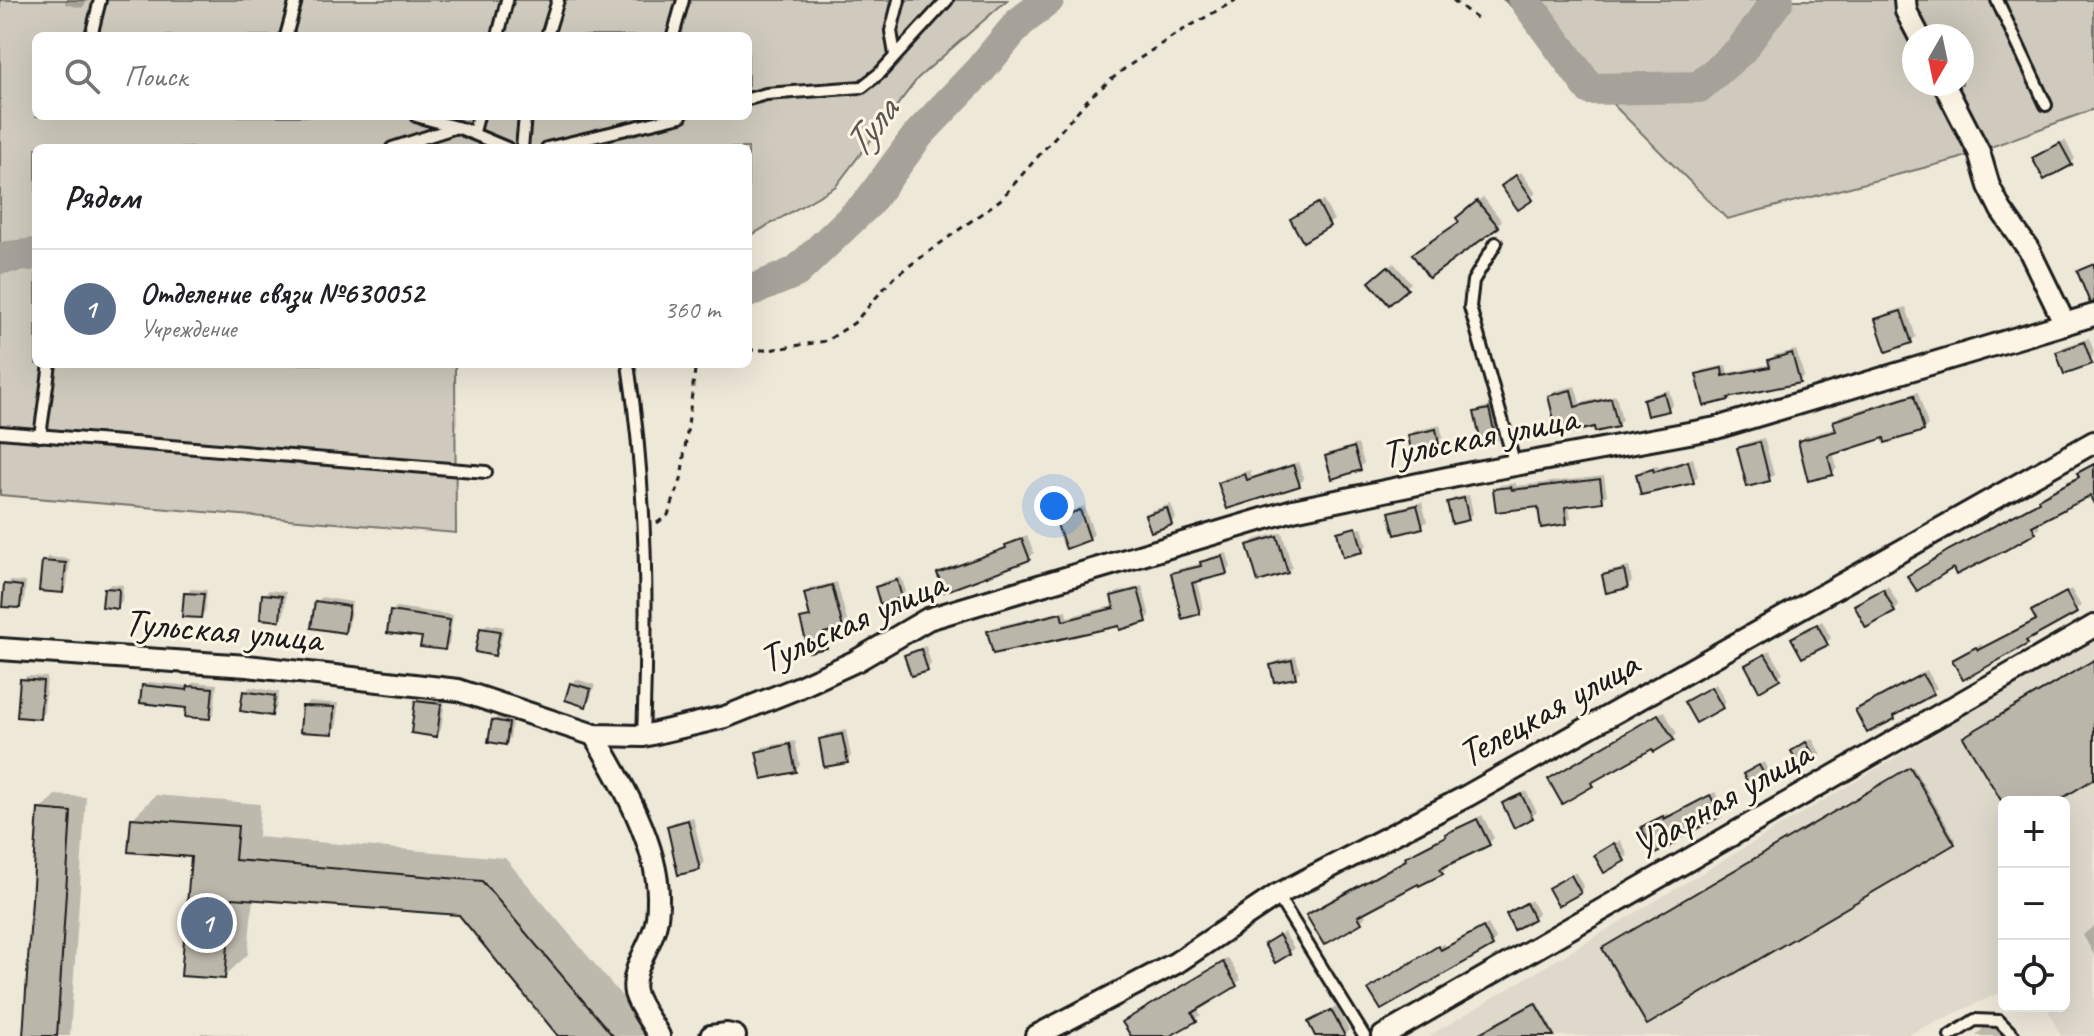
<!DOCTYPE html>
<html lang="ru">
<head>
<meta charset="utf-8">
<style>
	body { margin:0; font-family:Caveat,sans-serif; background:#f6f6f6; color:#202124 }
	.controls { position:absolute; right:24px; bottom:24px; display:grid; overflow:hidden; border-radius:12px; box-shadow:0 8px 32px #0002 }
	.controls button { width:72px; height:72px; display:grid; place-items:center; padding:0; border:0; border-bottom:2px solid #e0e0e0; background:#fff; color:#202124; font:40px sans-serif }
	.compass { position:absolute; left:1902px; top:24px; width:72px; height:72px; border-radius:50%; background:#fff; box-shadow:0 8px 32px #0002; rotate:189deg }
	.you { position:absolute; left:1054px; top:506px; width:28px; height:28px; margin:-20px; border:6px solid #fff; border-radius:50%; background:#1a73e8; box-shadow:0 0 0 12px #1a73e833 }
	.badge { display:grid; place-items:center; width:52px; height:52px; border-radius:50%; background:#1a73e8; color:#fff; font-size:26px; font-weight:700 }
	.pin { position:absolute; translate:-50% -50%; border:4px solid #fff; box-shadow:0 2px 8px #0006 }
	.list { margin:0; padding:0; list-style:none }
	h2 { display:flex; justify-content:space-between; align-items:center; height:104px; margin:0; padding:0 32px; font-size:34px }
	h2 small { font-size:26px; font-weight:400; color:#757577 }
	.list li { display:grid; grid-template-columns:52px 1fr auto; gap:24px; align-items:center; box-sizing:border-box; height:120px; padding:0 32px; border-top:2px solid #e0e0e0 }
	.list b { display:block; font-size:30px; white-space:nowrap }
	.list p { margin:0; font-size:26px; white-space:nowrap; color:#757577 }
	.list em { font-size:26px; font-style:normal; color:#757577 }
	.icon { flex:none; width:44px; height:44px; fill:none; stroke:currentColor; stroke-width:2; stroke-linecap:round; stroke-linejoin:round }
	.map { position:relative; flex:none; width:2094px; height:1036px; overflow:hidden }
	.search { position:absolute; background:#fff; box-shadow:0 8px 32px #0002; left:32px; top:32px; width:720px; height:88px; display:flex; align-items:center; gap:20px; box-sizing:border-box; padding:0 28px; border-radius:12px; color:#757577; font-size:30px }
	.panel { position:absolute; background:#fff; box-shadow:0 8px 32px #0002; left:32px; top:144px; width:720px; height:224px; border-radius:12px }
	.map>svg:first-child { display:block }
</style>
</head>
<body>
<div class="map">
<svg width="2094" height="1036" viewBox="0 0 2094 1036">
	<rect width="100%" height="100%" fill="#eee8d9"/>
	<filter id="ink" filterUnits="userSpaceOnUse"><feTurbulence type="fractalNoise" baseFrequency=".0125" numOctaves="2"/><feDisplacementMap in="SourceGraphic" scale="16" xChannelSelector="R" yChannelSelector="G"/><feConvolveMatrix kernelMatrix="1 2 1 2 8 2 1 2 1" color-interpolation-filters="sRGB"/></filter>
	<g filter="url(#ink)">
		<!-- built -->
		<polygon fill="#ded9cb" points="2094,639 2094,1036 2061,1036 2046,1006 2064,1006 2064,802 2004,802 2004,991 1905,1036 1429,1036"/>
		<!-- green -->
		<g fill="#cfcabd" stroke="#76736c" stroke-width="2" fill-rule="evenodd">
			<path d="M0 0H1007L918 78 836 186 748 237V148H36V364H455L456 533 0 495ZM36 36H748V116H36Z"/>
			<path d="M1504 0H2094V109L1958 159 1727 219 1542 33ZM1914 36H1962V84H1914Z"/>
		</g>
		<!-- shadow -->
		<g fill="#0003">
			<polygon points="66,0 88,0 82,8 65,4"/>
			<polygon points="2065,140 2075,159 2071,163 2035,159"/>
			<polygon points="1521,172 1536,193 1519,207 1508,181"/>
			<polygon points="1483,197 1502,221 1429,276 1463,214"/>
			<polygon points="1323,200 1334,220 1303,239 1292,220"/>
			<polygon points="1394,263 1411,283 1390,302 1372,282"/>
			<polygon points="1906,307 1916,337 1911,341 1877,320 1882,315"/>
			<polygon points="2089,338 2094,352 2091,362 2059,352 2063,347"/>
			<polygon points="1796,350 1804,376 1799,381 1699,375 1703,370 1726,365 1728,373 1771,364 1770,360 1775,355"/>
			<polygon points="1575,386 1580,403 1616,395 1622,420 1617,425 1595,424 1551,396 1555,391"/>
			<polygon points="1669,390 1673,404 1668,409 1645,399 1650,395"/>
			<polygon points="1918,392 1928,425 1923,430 1885,436 1833,452 1837,468 1832,473 1800,441 1805,436 1837,428 1835,421 1840,416"/>
			<polygon points="1494,405 1500,433 1495,437 1476,413 1481,408"/>
			<polygon points="1440,425 1443,437 1438,442 1410,435 1415,431"/>
			<polygon points="1764,438 1774,475 1769,479 1739,449 1744,444"/>
			<polygon points="1358,444 1364,463 1359,468 1328,457 1332,452"/>
			<polygon points="1693,458 1698,476 1693,481 1638,474 1643,469 1658,466 1658,468"/>
			<polygon points="1298,462 1304,479 1299,484 1220,483 1225,478 1250,470 1252,477"/>
			<polygon points="2094,464 2094,495 2091,493 2037,522 2040,527 2037,530 2029,516 1954,565 1914,572 1956,546 2041,501 2045,494 2081,475 2085,469"/>
			<polygon points="1604,476 1607,495 1602,500 1569,504 1571,518 1566,522 1539,504 1496,490 1500,485 1516,483 1516,486"/>
			<polygon points="1469,495 1473,513 1468,518 1449,503 1454,498"/>
			<polygon points="1422,502 1427,521 1422,526 1391,513 1396,508"/>
			<polygon points="1171,504 1176,518 1171,523 1148,515 1152,510"/>
			<polygon points="1084,506 1094,534 1089,539 1057,519 1062,514"/>
			<polygon points="1362,528 1367,545 1362,550 1339,533 1342,530 1342,533"/>
			<polygon points="1282,532 1292,567 1287,572 1249,545 1254,540"/>
			<polygon points="1027,535 1034,553 1029,558 939,574 944,569 1006,547 1012,541"/>
			<polygon points="1227,553 1231,567 1226,572 1197,580 1203,608 1199,612 1173,573 1178,569 1203,563 1207,558"/>
			<polygon points="48,557 70,559 67,586 63,591 44,562"/>
			<polygon points="1629,567 1632,581 1627,586 1605,576 1609,571"/>
			<polygon points="901,577 906,591 901,596 878,587 882,582"/>
			<polygon points="11,581 26,582 24,602 20,606 6,585"/>
			<polygon points="837,582 847,621 842,626 828,630 831,641 826,646 802,620 812,614 806,593 811,588"/>
			<polygon points="111,584 123,585 122,602 117,607 106,589"/>
			<polygon points="1142,586 1150,616 1146,620 989,631 994,627 1066,610 1067,617 1116,605 1113,597 1118,592"/>
			<polygon points="1888,586 1899,606 1894,611 1856,605"/>
			<polygon points="191,589 207,590 205,611 201,616 186,594"/>
			<polygon points="2071,589 2081,606 2031,636 2027,643 1955,661 1981,644 1983,647 2038,618 2034,611 2039,607"/>
			<polygon points="269,590 286,592 284,614 279,619 264,595"/>
			<polygon points="322,597 352,602 349,626 344,631 317,602"/>
			<polygon points="396,607 453,615 449,644 444,648 424,635 392,612"/>
			<polygon points="1822,621 1831,638 1826,643 1794,638"/>
			<polygon points="487,624 504,627 499,649 494,654 482,629"/>
			<polygon points="926,646 931,664 927,669 906,655 911,651"/>
			<polygon points="1770,650 1783,673 1778,677 1747,666"/>
			<polygon points="1296,656 1300,671 1295,676 1272,665 1277,661"/>
			<polygon points="1927,670 1937,688 1894,717 1858,710"/>
			<polygon points="27,676 47,677 44,712 39,717 22,680"/>
			<polygon points="576,679 595,685 590,700 586,705 572,684"/>
			<polygon points="149,682 191,686 194,682 217,684 214,713 209,717 144,686"/>
			<polygon points="1716,684 1726,702 1721,707 1687,702"/>
			<polygon points="250,687 279,692 276,709 272,714 245,692"/>
			<polygon points="422,697 445,700 441,730 436,734 417,702"/>
			<polygon points="308,702 338,703 337,727 332,732 304,707"/>
			<polygon points="1664,711 1677,734 1673,738 1652,746 1595,778 1592,785 1556,775"/>
			<polygon points="498,716 513,719 510,738 505,743 494,721"/>
			<polygon points="846,730 851,756 847,761 821,739 826,735"/>
			<polygon points="1812,738 1821,755 1816,760 1793,751"/>
			<polygon points="795,741 800,765 795,770 758,752 763,747"/>
			<polygon points="1764,762 1773,778 1769,783 1750,770"/>
			<polygon points="1913,767 1956,840 1954,842 1648,1022 1606,947"/>
			<polygon points="1526,791 1537,812 1532,816 1504,804"/>
			<polygon points="1715,792 1724,810 1675,842 1644,827 1668,813 1669,816"/>
			<polygon points="55,795 86,797 70,1036 25,1036 40,810"/>
			<polygon points="156,795 260,804 258,837 505,858 642,1020 642,1036 560,1036 460,914 253,897 248,954 224,977 193,855 133,818"/>
			<polygon points="1482,815 1494,838 1489,843 1444,864 1446,868 1441,873 1419,881 1363,912 1366,916 1361,921 1309,915 1408,859 1412,853"/>
			<polygon points="693,817 704,863 699,868 669,826 674,822"/>
			<polygon points="1620,840 1628,855 1624,859 1596,855"/>
			<polygon points="1576,872 1584,887 1579,892 1551,888"/>
			<polygon points="1531,900 1538,913 1533,918 1509,914"/>
			<polygon points="1488,924 1496,939 1492,944 1375,985 1444,943 1446,947"/>
			<polygon points="2094,926 2094,955 2083,935"/>
			<polygon points="1284,932 1294,948 1289,953 1266,944"/>
			<polygon points="1228,958 1241,980 1197,1008 1201,1015 1196,1019 1166,1036 1133,1036 1124,1022 1129,1017"/>
			<polygon points="1537,1002 1556,1036 1476,1036"/>
			<polygon points="1336,1006 1349,1030 1342,1036 1317,1036 1310,1022"/>
			<polygon points="1996,1022 2011,1036 1976,1036 1983,1028"/>
			<polygon points="202,1033 247,1036 199,1036"/>
		</g>
		<g fill="none" stroke-linecap="round" stroke-linejoin="round">
			<!-- river -->
			<g stroke="#a7a299" stroke-width="32">
				<polyline points="1525,0 1590,89 1699,87 1741,50 1778,0"/>
				<polyline points="0,258 36,254"/>
				<polyline points="748,292 796,272 868,203 918,135 980,70 1019,23 1048,0"/>
			</g>
		</g>
		<!-- building -->
		<g fill="#bab6aa" stroke="#1c1c1c" stroke-width="2">
			<polygon points="2060,143 2072,165 2044,180 2032,158"/>
			<polygon points="1516,175 1533,200 1518,210 1501,186"/>
			<polygon points="1477,201 1499,227 1429,278 1412,254 1459,222 1456,218"/>
			<polygon points="1318,203 1330,226 1303,242 1290,219"/>
			<polygon points="2094,264 2094,302 2090,303 2077,271"/>
			<polygon points="1388,266 1408,289 1389,305 1369,282"/>
			<polygon points="1901,311 1912,343 1886,352 1875,319"/>
			<polygon points="2084,342 2092,364 2064,374 2056,352"/>
			<polygon points="1792,353 1800,383 1728,398 1729,400 1704,406 1696,374 1722,368 1723,376 1770,367 1768,360"/>
			<polygon points="1571,390 1575,407 1611,398 1618,427 1595,432 1594,427 1558,436 1548,396"/>
			<polygon points="1664,393 1669,411 1647,416 1643,399"/>
			<polygon points="1914,395 1924,431 1885,443 1884,438 1828,456 1833,475 1808,481 1798,441 1836,431 1833,421"/>
			<polygon points="1489,409 1496,439 1481,443 1474,412"/>
			<polygon points="1436,429 1439,444 1411,450 1408,435"/>
			<polygon points="1760,442 1770,481 1747,487 1737,448"/>
			<polygon points="1354,447 1361,470 1332,479 1325,456"/>
			<polygon points="1688,461 1694,483 1641,495 1636,474 1653,469 1654,472"/>
			<polygon points="2094,464 2094,504 2090,496 2032,526 2036,533 2004,551 1956,575 1953,568 1917,591 1907,576 1949,550 2039,502 2038,499 2079,477 2077,473"/>
			<polygon points="1293,465 1300,486 1227,509 1218,483 1245,474 1247,480"/>
			<polygon points="1600,479 1603,502 1565,507 1567,524 1541,528 1538,507 1496,512 1493,489 1511,487 1512,490"/>
			<polygon points="1464,498 1469,520 1452,524 1447,502"/>
			<polygon points="1417,505 1423,528 1395,535 1389,512"/>
			<polygon points="1167,508 1172,525 1151,532 1145,515"/>
			<polygon points="1080,510 1090,540 1066,549 1055,519"/>
			<polygon points="1356,527 1363,552 1343,557 1337,532"/>
			<polygon points="1277,536 1288,573 1258,582 1247,545"/>
			<polygon points="1022,539 1030,560 944,592 937,573 1006,548 1005,545"/>
			<polygon points="1222,556 1227,574 1192,583 1200,614 1182,619 1171,573 1201,566 1200,562"/>
			<polygon points="42,561 66,563 63,593 39,591"/>
			<polygon points="1624,570 1628,588 1606,593 1602,575"/>
			<polygon points="897,580 902,598 880,604 875,587"/>
			<polygon points="4,584 22,586 20,608 2,607"/>
			<polygon points="832,585 843,628 824,633 827,648 809,652 800,619 810,617 804,593"/>
			<polygon points="104,588 119,589 118,609 102,607"/>
			<polygon points="1138,589 1147,622 1120,630 1119,626 993,654 987,631 1061,613 1063,621 1114,608 1111,596"/>
			<polygon points="1883,589 1895,612 1866,628 1854,605"/>
			<polygon points="2066,592 2077,613 2026,641 2028,644 1963,680 1952,660 1976,647 1978,650 2036,620 2031,611"/>
			<polygon points="184,593 204,594 201,618 182,617"/>
			<polygon points="262,594 282,596 280,621 260,619"/>
			<polygon points="315,601 349,606 345,633 311,628"/>
			<polygon points="390,611 450,620 445,650 420,647 422,637 387,633"/>
			<polygon points="1817,624 1828,645 1802,658 1791,638"/>
			<polygon points="480,628 500,631 495,656 475,652"/>
			<polygon points="921,649 928,671 911,676 904,655"/>
			<polygon points="1765,654 1780,679 1759,691 1745,665"/>
			<polygon points="1292,660 1296,678 1274,682 1270,665"/>
			<polygon points="2094,660 2094,779 2056,802 2002,802 1963,737"/>
			<polygon points="1922,674 1934,694 1894,716 1895,719 1867,733 1855,710"/>
			<polygon points="20,679 43,681 40,719 17,717"/>
			<polygon points="570,683 591,689 586,707 565,700"/>
			<polygon points="142,685 187,690 188,686 213,688 210,719 185,717 186,708 140,703"/>
			<polygon points="1711,687 1723,708 1696,723 1684,702"/>
			<polygon points="243,691 275,696 272,716 240,711"/>
			<polygon points="415,701 441,704 437,737 411,733"/>
			<polygon points="302,706 334,707 333,734 300,732"/>
			<polygon points="1658,714 1674,740 1654,752 1652,749 1591,783 1593,786 1562,804 1548,779"/>
			<polygon points="492,720 509,723 506,745 488,742"/>
			<polygon points="842,734 848,763 824,767 819,739"/>
			<polygon points="1806,742 1817,761 1802,770 1791,751"/>
			<polygon points="790,744 796,772 762,779 756,752"/>
			<polygon points="1759,765 1770,785 1754,794 1743,774"/>
			<polygon points="1910,767 1955,844 1647,1025 1602,948"/>
			<polygon points="1521,794 1533,818 1514,828 1502,803"/>
			<polygon points="1710,795 1721,816 1675,840 1676,843 1655,854 1641,827 1663,816 1664,819"/>
			<polygon points="38,809 71,812 57,1036 23,1036"/>
			<polygon points="131,818 238,826 235,860 482,881 613,1036 558,1036 459,915 232,898 225,979 181,976 191,857 128,852"/>
			<polygon points="1477,819 1490,845 1440,869 1443,874 1419,886 1418,884 1358,916 1362,923 1324,945 1306,915 1406,860 1405,857 1446,836 1445,834"/>
			<polygon points="688,820 700,870 678,875 667,826"/>
			<polygon points="1614,843 1625,861 1604,873 1594,855"/>
			<polygon points="1571,875 1581,893 1558,906 1548,888"/>
			<polygon points="1526,903 1534,919 1514,930 1506,914"/>
			<polygon points="1483,927 1493,946 1381,1010 1368,989 1438,946 1441,950"/>
			<polygon points="1279,935 1290,954 1275,963 1264,944"/>
			<polygon points="1223,962 1237,986 1192,1013 1197,1021 1170,1036 1131,1036 1122,1022"/>
			<polygon points="1535,1003 1554,1036 1474,1036"/>
			<polygon points="1331,1010 1345,1036 1315,1036 1308,1022"/>
		</g>
		<g fill="none" stroke-linecap="round" stroke-linejoin="round">
			<!-- lane casing -->
			<g stroke="#1c1c1c" stroke-width="16">
				<g id="lane">
					<polyline points="1997,0 2046,105"/>
					<polyline points="91,36 100,0"/>
					<polyline points="286,36 296,0"/>
					<polyline points="498,36 507,0"/>
					<polyline points="547,36 558,0"/>
					<polyline points="673,36 683,0"/>
					<polyline points="895,55 891,31 899,0"/>
					<polyline points="748,99 766,94 862,87 880,73 947,0"/>
					<polyline points="416,116 474,132 478,116"/>
					<polyline points="392,148 457,127 507,148"/>
					<polyline points="522,148 525,116"/>
					<polyline points="547,148 681,116"/>
					<polyline points="1496,243 1473,281 1470,307 1515,465"/>
					<path d="M628 364C647 487 648 611 643 736"/>
					<polyline points="0,432 486,472"/>
					<polyline points="40,436 50,364"/>
					<polyline points="1277,895 1364,1036"/>
					<polyline points="1950,1036 1975,1020 1999,1021 2014,1036"/>
				</g>
			</g>
			<!-- street casing -->
			<g stroke="#1c1c1c" stroke-width="26">
				<g id="street">
					<polyline points="1905,0 1906,11 1919,36"/>
					<polyline points="1944,84 1979,152 1989,186 2001,210 2029,250 2065,324"/>
					<polyline points="0,649 247,666 458,690 594,735 643,736 725,717 795,689 856,661 928,619 1293,510 1471,473 1716,428 2094,315"/>
					<path d="M594 735C620 779 659 846 658 899 658 906 658 916 656 923 652 945 630 969 635 993 639 1007 652 1023 659 1036"/>
					<polyline points="711,1036 727,1034 735,1036"/>
					<polyline points="1036,1036 1176,963 1277,895 1467,796 2094,442"/>
					<polyline points="1383,1036 2094,626"/>
				</g>
			</g>
			<!-- path -->
			<g stroke="#1c1c1c" stroke-width="3" stroke-dasharray="6 6" stroke-linecap="butt">
				<polyline points="1453,0 1481,22"/>
				<polyline points="748,350 769,350 826,341 854,323 894,277 1000,200 1090,97 1124,69 1176,34 1236,0"/>
				<polyline points="657,523 668,515 681,480 695,370 699,364"/>
			</g>
			<!-- lane -->
			<use href="#lane" stroke="#fcf5e5" stroke-width="10"/>
			<!-- street -->
			<use href="#street" stroke="#fcf5e5" stroke-width="20"/>
		</g>
	</g>
	<g text-anchor="middle" dominant-baseline="central" stroke-width="6" stroke-linejoin="round" paint-order="stroke">
		<!-- street labels -->
		<g font-size="40" fill="#1c1c1c" stroke="#fcf5e5">
			<text transform="translate(1479 436) rotate(-11)">Тульская улица</text>
			<text transform="translate(852 621) rotate(-24)">Тульская улица</text>
			<text transform="translate(223 630) rotate(5)">Тульская улица</text>
			<text transform="translate(1548 709) rotate(-29)">Телецкая улица</text>
			<text transform="translate(1721 800) rotate(-30)">Ударная улица</text>
		</g>
		<!-- water labels -->
		<g font-size="42" font-style="italic" fill="#5b5854" stroke="#fcf5e5">
			<text transform="translate(870 128) rotate(-52)">Тула</text>
		</g>
	</g>
</svg>
<div class="controls">
<button>+</button>
<button>−</button>
<button><svg class="icon" aria-label="locate" viewBox="0 0 24 24"><circle cx="12" cy="12" r="6"/><path d="M12 2v4M12 18v4M2 12h4M18 12h4"/></svg></button>
</div>
<svg class="compass" viewBox="-18 -18 36 36"><path d="M0-13l5 13h-10z" fill="#e53935"/><path d="M0 13l5-13h-10z" fill="#757577"/></svg>
<div class="you"></div>
<div class="pin badge" style="left:207px;top:923px;background:#5c6f8a">1</div>
<div class="search"><svg class="icon" aria-label="search" viewBox="0 0 24 24"><circle cx="10" cy="10" r="6"/><path d="M15 15l6 6"/></svg>Поиск</div>
<section class="panel">
<h2>Рядом<small></small></h2>
<ul class="list">
<li><span class="badge" style="background:#5c6f8a">1</span><div><b>Отделение связи №630052</b><p>Учреждение</p></div><em>360 m</em></li>
</ul>
</section>
</div>
</body>
</html>
